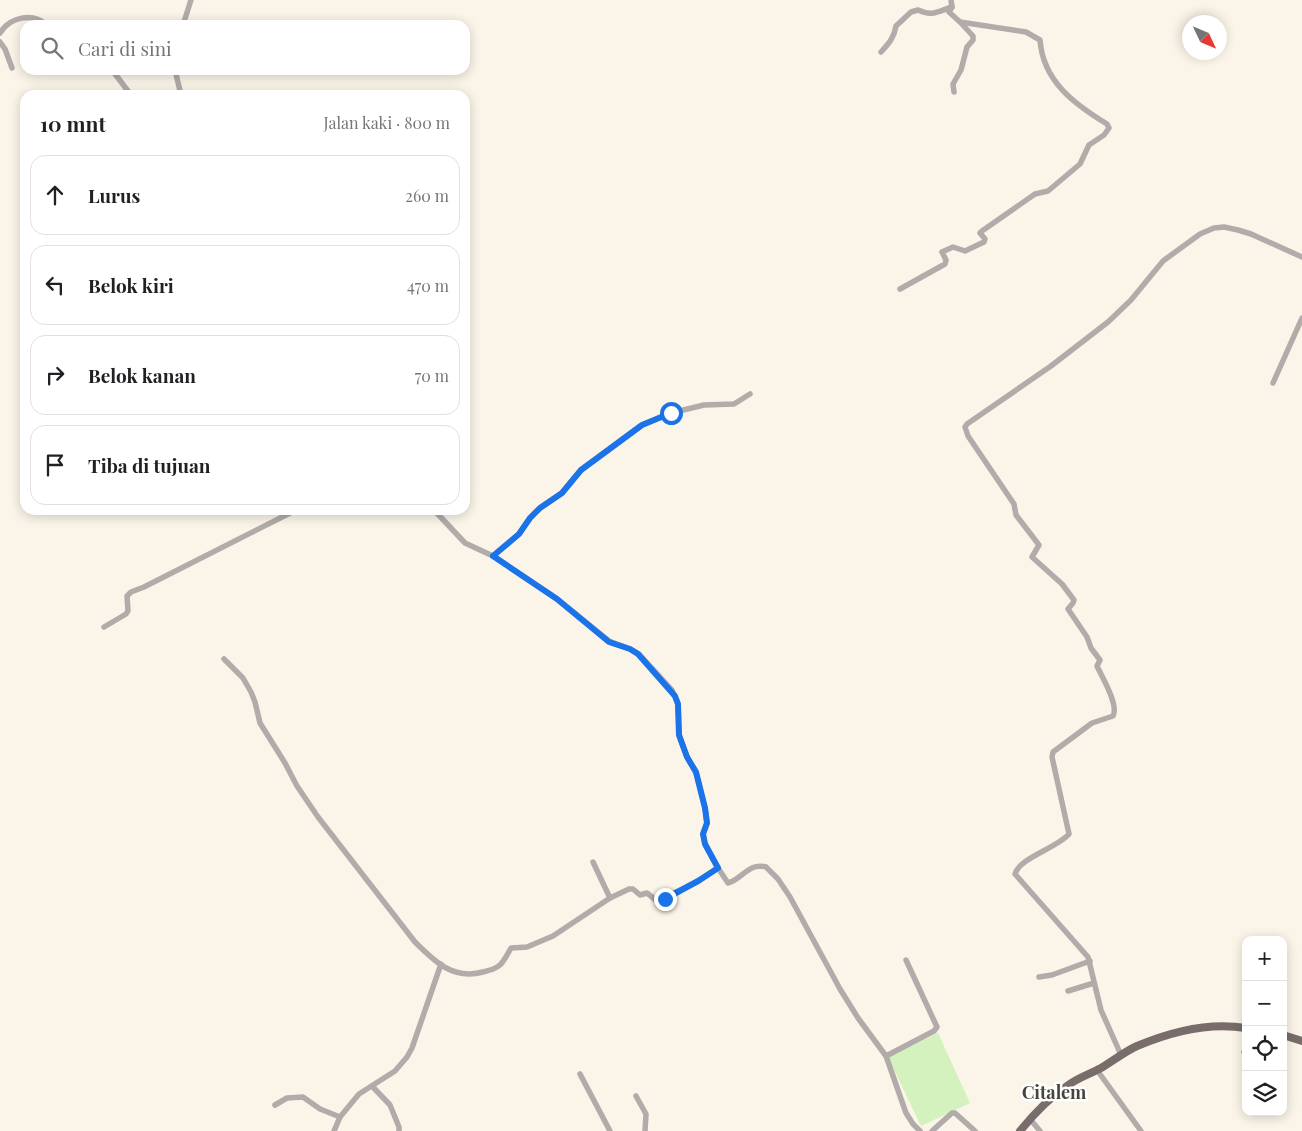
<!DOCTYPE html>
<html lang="id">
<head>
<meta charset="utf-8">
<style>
	body { margin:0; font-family:"Playfair Display",serif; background:#f6f6f6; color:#202124 }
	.controls { position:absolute; right:15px; bottom:15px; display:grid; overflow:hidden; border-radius:10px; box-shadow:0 2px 12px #0003 }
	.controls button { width:45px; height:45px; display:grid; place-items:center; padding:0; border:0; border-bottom:1px solid #e0e0e0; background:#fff; color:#202124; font:25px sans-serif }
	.compass { position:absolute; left:1182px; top:15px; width:45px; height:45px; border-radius:50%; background:#fff; box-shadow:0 2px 12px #0003; rotate:134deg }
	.stop { position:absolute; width:15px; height:15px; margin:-11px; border:4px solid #1a73e8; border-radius:50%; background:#fff }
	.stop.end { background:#1a73e8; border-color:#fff; box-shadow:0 1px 5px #0008 }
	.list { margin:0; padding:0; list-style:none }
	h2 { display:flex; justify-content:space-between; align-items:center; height:65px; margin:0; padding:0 20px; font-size:21px }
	h2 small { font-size:16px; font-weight:400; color:#757577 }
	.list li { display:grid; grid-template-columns:32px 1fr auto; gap:15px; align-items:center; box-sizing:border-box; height:80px; margin:0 10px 10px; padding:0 10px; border:1px solid #e0e0e0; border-radius:15px }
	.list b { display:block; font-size:19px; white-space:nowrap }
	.list em { font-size:16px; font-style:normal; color:#757577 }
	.icon { flex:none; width:28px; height:28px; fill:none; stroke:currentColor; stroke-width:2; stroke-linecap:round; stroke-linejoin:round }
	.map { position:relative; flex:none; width:1302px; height:1131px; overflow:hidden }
	.search { position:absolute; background:#fff; box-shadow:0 2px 12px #0003; left:20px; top:20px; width:450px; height:55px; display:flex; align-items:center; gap:12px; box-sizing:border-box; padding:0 18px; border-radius:15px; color:#757577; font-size:19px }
	.panel { position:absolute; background:#fff; box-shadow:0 2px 12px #0003; left:20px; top:90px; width:450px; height:425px; border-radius:15px }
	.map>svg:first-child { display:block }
</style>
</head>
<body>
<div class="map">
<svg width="1302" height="1131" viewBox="0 0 1302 1131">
	<rect width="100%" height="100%" fill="#fbf5e9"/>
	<!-- green -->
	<polygon fill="#d3f2be" points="938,1033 970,1103 921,1126 888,1057"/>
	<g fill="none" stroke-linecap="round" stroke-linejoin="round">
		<!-- minor -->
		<g stroke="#b1abaa" stroke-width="5.5">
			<polyline points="183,25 191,0"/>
			<path d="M0 33C10 17 32 12 47 25"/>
			<polyline points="0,42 5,49 12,68"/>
			<path d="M881 52C889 43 894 38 896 26L911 12 918 10C933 17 938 11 952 7"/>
			<polyline points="112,70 131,95"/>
			<polyline points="175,70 181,95"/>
			<polyline points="954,92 953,84 961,70 967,47 973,40 973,36 960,22"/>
			<path d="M900 289 945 264 946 260 942 252 953 247 965 251 984 242 985 239 980 233 982 231 1035 194 1048 191 1080 164 1089 145 1104 135 1109 128 1107 124C1074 104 1043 81 1040 40L1026 32 960 22 949 12 952 7 951 0"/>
			<polyline points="1273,383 1302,318"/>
			<polyline points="434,510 465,543 493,556 557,599 609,641 630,649 639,654 672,690 678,704 679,735 687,757 696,773 705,808 707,823 703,834 705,844 718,868"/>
			<polyline points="493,556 519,534 530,518 540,508 562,493 581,470 642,425 671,413 704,405 734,404 750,394"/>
			<polyline points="104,627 126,614 128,611 127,596 131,592 144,587 296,510"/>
			<path d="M224 659 243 678 251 692 255 702 260 723 285 763 297 786 318 817 415 942C435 962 453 980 483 972 501 968 502 964 511 948L527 947 553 936 610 898 629 889H633L640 895 647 893 657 901 699 881 718 868 728 883C742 880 748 862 766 867L778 879 790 897 840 989 858 1018 886 1056 906 1113 913 1124 920 1131"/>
			<polyline points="593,862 610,898"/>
			<polyline points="1039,977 1052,975 1090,961"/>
			<polyline points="1068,991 1094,983"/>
			<polyline points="1244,1052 1246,1049"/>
			<path d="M1121 1055 1101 1010 1088 957 1015 874C1019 858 1057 848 1069 834L1052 757 1053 752 1092 723 1113 716C1119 705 1102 677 1097 666L1100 660 1091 648 1087 637 1068 609 1073 603 1074 600 1062 584 1032 557 1039 545 1016 515 1014 504 968 436 965 427 967 424 1051 366 1108 322 1131 300 1163 261 1200 234 1214 228 1224 227 1238 230 1251 234 1302 257"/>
			<polyline points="886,1056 934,1031 937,1027 906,960"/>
			<polyline points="1097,1070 1141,1131"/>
			<polyline points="580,1074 610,1131"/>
			<polyline points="372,1086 390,1105 399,1127 399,1131"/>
			<polyline points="636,1096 646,1114 645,1131"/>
			<polyline points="275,1105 287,1098 303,1097 320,1109 340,1117"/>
			<polyline points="1030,1119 1040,1131"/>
			<polyline points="334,1131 340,1117 359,1094 395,1071 407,1057 412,1048 441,964"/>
			<polyline points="932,1131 952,1113 955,1113 975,1131"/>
		</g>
		<!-- major -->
		<g stroke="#786d6b" stroke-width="8">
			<polyline points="1283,1035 1302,1041"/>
			<path d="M1020 1131C1033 1115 1049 1098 1067 1086 1077 1078 1090 1074 1101 1068 1113 1061 1124 1052 1137 1046 1170 1032 1210 1022 1246 1028"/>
		</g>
	</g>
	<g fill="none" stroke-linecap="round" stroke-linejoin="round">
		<!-- route -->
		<polyline stroke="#1a73e8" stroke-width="6" points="665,899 698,881 718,868 705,844 703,834 707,823 705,808 696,772 687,757 679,735 678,704 675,696 638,654 630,649 609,642 557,599 493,556 519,534 530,518 540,508 562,493 581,470 642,425 671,413"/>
	</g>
	<g text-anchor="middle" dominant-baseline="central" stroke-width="5" stroke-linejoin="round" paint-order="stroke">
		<!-- quarter labels -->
		<g font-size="18" font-weight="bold" fill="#49443b" stroke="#fff">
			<text x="1054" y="1092">Citalem</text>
		</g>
	</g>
</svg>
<div class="controls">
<button>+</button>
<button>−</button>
<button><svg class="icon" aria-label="locate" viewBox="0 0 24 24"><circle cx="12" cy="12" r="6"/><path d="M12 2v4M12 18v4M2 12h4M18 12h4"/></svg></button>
<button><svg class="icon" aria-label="layers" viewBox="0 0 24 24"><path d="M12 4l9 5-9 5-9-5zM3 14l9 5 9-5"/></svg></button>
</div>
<svg class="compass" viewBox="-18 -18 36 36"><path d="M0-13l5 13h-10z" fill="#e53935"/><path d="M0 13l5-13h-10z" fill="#757577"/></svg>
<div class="stop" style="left:671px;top:413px"></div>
<div class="stop end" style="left:665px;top:899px"></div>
<div class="search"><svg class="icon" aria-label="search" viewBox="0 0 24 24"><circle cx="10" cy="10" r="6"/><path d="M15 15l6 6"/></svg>Cari di sini</div>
<section class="panel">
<h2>10 mnt<small>Jalan kaki · 800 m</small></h2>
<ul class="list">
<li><svg class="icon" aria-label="ahead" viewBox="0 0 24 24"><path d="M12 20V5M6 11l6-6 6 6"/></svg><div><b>Lurus</b></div><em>260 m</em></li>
<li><svg class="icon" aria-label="left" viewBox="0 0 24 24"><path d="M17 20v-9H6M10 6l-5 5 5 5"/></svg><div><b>Belok kiri</b></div><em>470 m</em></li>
<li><svg class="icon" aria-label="right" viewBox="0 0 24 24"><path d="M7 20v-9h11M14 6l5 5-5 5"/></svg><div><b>Belok kanan</b></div><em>70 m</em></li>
<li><svg class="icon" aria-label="arrive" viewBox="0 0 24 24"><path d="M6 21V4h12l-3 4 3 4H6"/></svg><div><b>Tiba di tujuan</b></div></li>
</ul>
</section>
</div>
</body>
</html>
